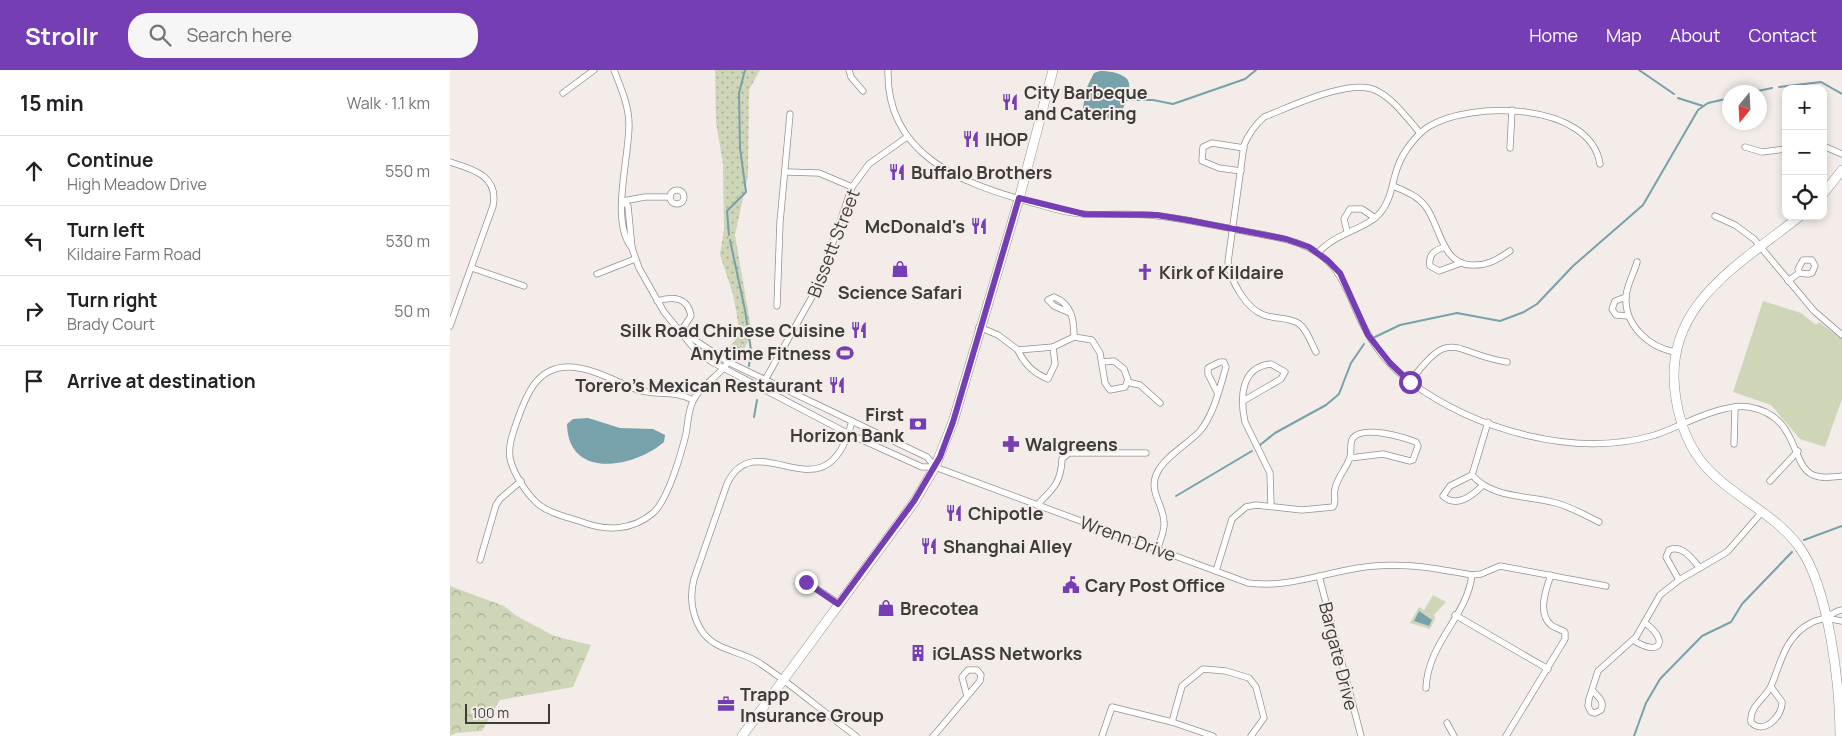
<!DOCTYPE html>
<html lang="en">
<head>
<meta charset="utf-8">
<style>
	body { margin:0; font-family:Manrope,sans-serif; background:#f6f6f6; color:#202124 }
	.controls { position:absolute; right:15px; top:15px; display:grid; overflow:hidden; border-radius:10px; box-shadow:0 2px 8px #0003 }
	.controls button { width:45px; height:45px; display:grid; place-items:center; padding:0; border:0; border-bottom:1px solid #e0e0e0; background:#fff; color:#202124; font:25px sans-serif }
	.compass { position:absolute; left:1272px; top:15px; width:45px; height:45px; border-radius:50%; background:#fff; box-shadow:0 2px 8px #0003; rotate:198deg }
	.scale { position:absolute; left:15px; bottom:12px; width:85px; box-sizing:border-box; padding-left:5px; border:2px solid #3e3c3a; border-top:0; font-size:14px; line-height:18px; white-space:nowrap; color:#3e3c3a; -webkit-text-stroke:4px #f3ece9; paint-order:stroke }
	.stop { position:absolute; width:15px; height:15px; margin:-11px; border:4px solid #763eb4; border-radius:50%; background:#fff }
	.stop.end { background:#763eb4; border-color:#fff; box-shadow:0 1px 5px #0008 }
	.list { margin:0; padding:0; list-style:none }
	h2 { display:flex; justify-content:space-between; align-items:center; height:65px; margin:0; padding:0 20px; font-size:21px }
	h2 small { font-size:16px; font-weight:400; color:#757577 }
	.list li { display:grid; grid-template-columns:32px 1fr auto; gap:15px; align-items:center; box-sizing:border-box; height:70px; padding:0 20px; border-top:1px solid #e0e0e0 }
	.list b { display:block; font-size:19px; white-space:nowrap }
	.list p { margin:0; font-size:16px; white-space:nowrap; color:#757577 }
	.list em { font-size:16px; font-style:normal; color:#757577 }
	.icon { flex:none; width:28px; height:28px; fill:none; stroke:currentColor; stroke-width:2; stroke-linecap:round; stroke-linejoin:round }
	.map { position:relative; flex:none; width:1392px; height:666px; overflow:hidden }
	header { display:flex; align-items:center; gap:30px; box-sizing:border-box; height:70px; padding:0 25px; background:#763eb4; color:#fff }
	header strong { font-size:24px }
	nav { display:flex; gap:28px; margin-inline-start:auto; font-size:18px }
	.search { width:350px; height:45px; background:#f6f6f6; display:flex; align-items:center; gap:12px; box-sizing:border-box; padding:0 18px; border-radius:20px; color:#757577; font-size:19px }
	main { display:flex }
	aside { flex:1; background:#fff }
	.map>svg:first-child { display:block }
</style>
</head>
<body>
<header>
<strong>Strollr</strong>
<div class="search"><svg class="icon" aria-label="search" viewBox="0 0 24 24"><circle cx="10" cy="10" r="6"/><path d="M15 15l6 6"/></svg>Search here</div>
<nav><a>Home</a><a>Map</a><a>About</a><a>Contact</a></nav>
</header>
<main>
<aside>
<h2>15 min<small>Walk · 1.1 km</small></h2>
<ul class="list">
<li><svg class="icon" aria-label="ahead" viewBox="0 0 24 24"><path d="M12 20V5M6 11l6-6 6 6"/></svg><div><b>Continue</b><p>High Meadow Drive</p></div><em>550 m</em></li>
<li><svg class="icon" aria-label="left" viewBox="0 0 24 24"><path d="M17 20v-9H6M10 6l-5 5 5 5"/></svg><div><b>Turn left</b><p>Kildaire Farm Road</p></div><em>530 m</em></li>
<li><svg class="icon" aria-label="right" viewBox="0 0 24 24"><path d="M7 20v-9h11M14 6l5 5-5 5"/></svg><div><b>Turn right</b><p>Brady Court</p></div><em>50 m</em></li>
<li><svg class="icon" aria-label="arrive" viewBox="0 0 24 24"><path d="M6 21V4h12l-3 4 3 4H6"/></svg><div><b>Arrive at destination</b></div></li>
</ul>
</aside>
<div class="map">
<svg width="1392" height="666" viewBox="0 0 1392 666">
	<defs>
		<pattern id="grass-dots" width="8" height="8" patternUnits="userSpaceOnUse" patternTransform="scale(1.25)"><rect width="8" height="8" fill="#cfd6b8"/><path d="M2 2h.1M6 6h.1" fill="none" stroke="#a9af97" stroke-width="1.8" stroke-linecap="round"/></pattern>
		<pattern id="forest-crowns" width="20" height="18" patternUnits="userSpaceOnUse" patternTransform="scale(1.25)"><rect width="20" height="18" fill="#cfd6b8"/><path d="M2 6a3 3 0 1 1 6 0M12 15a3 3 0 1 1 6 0" fill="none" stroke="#a9af97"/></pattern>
	</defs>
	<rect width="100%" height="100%" fill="#f3ece9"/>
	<!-- grass -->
	<polygon fill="url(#grass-dots)" points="265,0 310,0 299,20 298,105 285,165 302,264 290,287 278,280 290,263 283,224 270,185 274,159 273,94 266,52"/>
	<!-- forest -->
	<polygon fill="url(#forest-crowns)" points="0,516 54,536 65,545 104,566 141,575 123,617 50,630 32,661 6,663 0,666"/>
	<!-- pitch -->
	<g fill="#cfd6b8">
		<polygon points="1313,231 1351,243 1366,255 1369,252 1392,269 1392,329 1375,377 1350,369 1321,335 1283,322"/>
		<polygon points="983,525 996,532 984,545 985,549 980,559 960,553 969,537 974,540"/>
	</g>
	<!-- water -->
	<g fill="#77a1ab">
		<path d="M650 1C658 1 669 2 676 8 685 15 674 45 663 48 654 50 644 45 636 43L633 38 636 19 644 3Z"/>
		<path d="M138 348 170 358 203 359 215 365 214 372C184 398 118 410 117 354L123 349Z"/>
		<polygon points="969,541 982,550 979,556 964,551"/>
	</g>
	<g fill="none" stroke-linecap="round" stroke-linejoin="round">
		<!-- stream -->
		<g stroke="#77a1ab" stroke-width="2">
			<polyline points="1189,0 1224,24"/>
			<polyline points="1329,17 1371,12 1392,24"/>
			<polyline points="1308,21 1322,18"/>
			<polyline points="1228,28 1253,36"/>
			<polyline points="677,30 703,30 723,34 795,9 806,0"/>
			<polyline points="279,165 277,141 296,122 290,78 289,23 295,0"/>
			<polyline points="280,170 295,240 301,280 299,296"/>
			<polyline points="925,267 950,255 1007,243 1050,251 1074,242 1087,234 1123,196 1193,135 1248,40 1258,33 1280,28"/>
			<polyline points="304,347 307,330"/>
			<polyline points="810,375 825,363 876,335 889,324 901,293 914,274"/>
			<polyline points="726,426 802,381"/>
			<polyline points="1354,470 1392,456"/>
			<polyline points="1184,666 1196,633 1210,609 1252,566 1281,552 1292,534 1342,482"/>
		</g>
		<!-- street casing -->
		<g stroke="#97908d" stroke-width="7">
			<g id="street">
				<path d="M164 0C171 18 179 36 179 55 179 89 160 152 182 178L178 136 173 131"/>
				<polyline points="399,0 401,7 413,21"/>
				<path d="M438 0C436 84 509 112 576 131 595 136 614 143 633 144 658 146 683 142 708 146 737 149 765 156 794 161 812 165 832 167 850 174 890 189 895 218 912 253 923 275 939 296 959 311 1025 360 1125 389 1205 365 1232 356 1271 333 1299 337 1350 346 1340 395 1363 405 1372 409 1383 407 1392 406"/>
				<polyline points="113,23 144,0"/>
				<polyline points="1373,76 1392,84"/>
				<polyline points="1295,77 1312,82 1336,79"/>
				<polyline points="1060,78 1062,40"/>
				<path d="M0 92C23 99 49 106 43 136L0 256"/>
				<polyline points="791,101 769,98 752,91 753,77 762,73 794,78"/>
				<polyline points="336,102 369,103 402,117"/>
				<path d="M943 116C955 121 968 126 976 137 990 156 992 194 1021 195 1037 196 1047 190 1060 181"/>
				<circle cx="227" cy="127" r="7"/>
				<polyline points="173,131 195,127 219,127"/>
				<polyline points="1265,146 1285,155 1304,169 1364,241 1392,265"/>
				<polyline points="897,161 894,149 900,139 912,139 925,148"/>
				<path d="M995 177C985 180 978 184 980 196L989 201 1011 193"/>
				<polyline points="182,178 189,198 214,242 242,276 262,292 399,364 472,397 485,397"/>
				<path d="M868 183C886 162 916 160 931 142 942 128 942 111 948 96 953 82 966 65 978 57 1021 30 1140 32 1150 94"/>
				<path d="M1187 192C1184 203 1177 215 1176 226 1174 255 1199 278 1226 282"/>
				<polyline points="22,198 74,216"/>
				<polyline points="147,204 185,189"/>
				<polyline points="1338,211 1349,203 1348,199 1353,190 1362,190 1365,196 1362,203 1358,204 1349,203"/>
				<polyline points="1176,227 1165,231 1162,239 1166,245 1178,246"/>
				<path d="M207 231C223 226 238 227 241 246L231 261"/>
				<polyline points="327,236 330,152 340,44"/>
				<path d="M620 243 604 236 598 230 604 227C622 234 624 250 624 267"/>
				<polyline points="529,257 548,265 568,280 603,277 624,267 642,270 650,283 655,313 660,320 675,317 678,310 674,299 664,291 653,292"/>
				<path d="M231 261 278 292 477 387 485 397 798 513C837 518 870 504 908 498 947 491 983 498 1022 505L1031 504 1050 496 1156 516"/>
				<path d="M568 280C574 294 583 303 598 309L605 294 603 277"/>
				<path d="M866 282C861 273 857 259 848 253 838 247 824 249 814 245 796 239 780 210 778 192L794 75C799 63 804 56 814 47 840 37 900 8 925 20 943 28 957 48 970 63"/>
				<polyline points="677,312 690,315 710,333"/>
				<path d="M960 312C1002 254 1003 284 1057 292"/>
				<polyline points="310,319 367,218 402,117 419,94 457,67"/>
				<path d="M243 330C226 320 206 326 188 320 167 312 143 298 120 297 87 296 76 325 67 351 63 363 58 375 60 388 63 403 76 423 87 433 98 443 117 447 132 452 155 461 182 461 203 443 218 430 231 384 236 364 238 353 238 341 243 331 250 315 269 307 278 292"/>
				<path d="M793 331 831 309 835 302 821 294C790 297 790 329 795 352L820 403 821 436"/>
				<path d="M402 351C376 454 307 350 277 414L244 509C239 528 242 548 254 564 269 582 293 581 311 594 344 616 374 643 406 666"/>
				<path d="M1038 352 1022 405C1043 429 1077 425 1106 433 1121 437 1135 445 1149 452"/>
				<polyline points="1284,374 1285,337"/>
				<path d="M1022 405 1000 416 993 426C1006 438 1022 426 1032 416"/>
				<polyline points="1320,411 1348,381"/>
				<path d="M587 435C603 419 611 413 612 389L619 383H696"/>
				<path d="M708 478C710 470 715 461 714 452 713 432 697 421 708 401 717 385 738 374 750 361 764 344 770 317 776 297L774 292H770L758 298V304L767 322"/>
				<polyline points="30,490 46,435 50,429 71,411"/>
				<path d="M766 501 782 449 796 437 806 435 852 440 883 437C887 431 883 426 885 419 887 407 897 398 900 387 902 382 899 373 903 368 913 355 953 367 966 372L968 376 963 390 960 391 933 384 900 388"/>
				<polyline points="869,506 911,666"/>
				<path d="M1229 510 1216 487 1219 480C1232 474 1242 489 1250 498"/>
				<polyline points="356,512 388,533"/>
				<polyline points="1005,545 1098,599"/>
				<polyline points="1375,548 1392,551"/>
				<path d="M1183 570C1211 588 1219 570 1195 553"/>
				<path d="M1321 617 1332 632C1333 646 1313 666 1301 652 1299 636 1315 629 1321 616 1331 593 1335 566 1361 553 1365 550 1371 550 1375 548 1382 545 1384 541 1392 540"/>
				<path d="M976 618C978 572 1017 547 1022 505"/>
				<path d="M1142 620C1148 627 1155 631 1151 640L1145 643 1141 642 1138 636 1139 629 1148 601 1186 567 1210 525 1229 510 1277 482 1312 442"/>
				<polyline points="722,652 732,616 753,599 776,601 799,608 806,617 814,648 801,666"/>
				<polyline points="997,653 1004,666"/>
				<polyline points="483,666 487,662 530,611 531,605 527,600 518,600 512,607 517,626"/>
				<polyline points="652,666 662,637 722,652 763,666"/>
				<path d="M1056 666 1115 569V562C1110 559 1105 558 1101 555 1087 543 1096 519 1101 505"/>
			</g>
		</g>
		<!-- secondary casing -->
		<g stroke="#97908d" stroke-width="10">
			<g id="secondary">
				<polyline points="1373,124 1392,100"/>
				<path d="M1350 146C1288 196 1210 236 1226 329 1230 354 1238 377 1256 397 1284 428 1326 444 1350 478 1379 519 1390 616 1390 666"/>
				<polyline points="292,666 465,431 485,397 503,352 569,129 603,0"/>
			</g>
		</g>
		<!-- street -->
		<use href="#street" stroke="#fff" stroke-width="5.5"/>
		<!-- secondary -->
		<use href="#secondary" stroke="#fff" stroke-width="9"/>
	</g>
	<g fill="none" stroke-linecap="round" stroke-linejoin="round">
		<!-- route -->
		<polyline stroke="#763eb4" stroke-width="6" points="356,512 388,534 464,431 490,387 503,352 569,128 634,144 707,145 737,150 836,169 859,177 878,191 890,203 918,265 940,293 960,312"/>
	</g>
	<!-- icons -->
	<defs>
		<g id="restaurant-bare" transform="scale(1.35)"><path d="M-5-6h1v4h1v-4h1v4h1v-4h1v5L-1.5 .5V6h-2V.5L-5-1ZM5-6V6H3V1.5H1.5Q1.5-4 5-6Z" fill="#763eb4" stroke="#f3ece9" stroke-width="2.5" paint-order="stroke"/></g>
		<g id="shop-bare" transform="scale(1.35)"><path d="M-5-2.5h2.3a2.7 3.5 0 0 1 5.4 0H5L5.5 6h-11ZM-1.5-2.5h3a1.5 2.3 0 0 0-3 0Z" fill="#763eb4" stroke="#f3ece9" stroke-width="2.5" paint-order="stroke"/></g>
		<g id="church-bare" transform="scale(1.35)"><path d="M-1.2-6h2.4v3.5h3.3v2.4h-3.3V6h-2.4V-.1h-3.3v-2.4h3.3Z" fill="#763eb4" stroke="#f3ece9" stroke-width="2.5" paint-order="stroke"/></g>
		<g id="stadium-bare" transform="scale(1.35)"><path d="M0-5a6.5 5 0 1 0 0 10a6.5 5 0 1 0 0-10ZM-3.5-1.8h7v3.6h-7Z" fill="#763eb4" stroke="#f3ece9" stroke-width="2.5" paint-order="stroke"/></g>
		<g id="bank-bare" transform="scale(1.35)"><path d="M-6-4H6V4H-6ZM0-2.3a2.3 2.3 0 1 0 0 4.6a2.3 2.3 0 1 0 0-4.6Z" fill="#763eb4" stroke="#f3ece9" stroke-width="2.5" paint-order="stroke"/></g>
		<g id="pharmacy-bare" transform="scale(1.35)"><path d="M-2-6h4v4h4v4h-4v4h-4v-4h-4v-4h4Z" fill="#763eb4" stroke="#f3ece9" stroke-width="2.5" paint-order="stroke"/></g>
		<g id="civic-bare" transform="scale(1.35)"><path d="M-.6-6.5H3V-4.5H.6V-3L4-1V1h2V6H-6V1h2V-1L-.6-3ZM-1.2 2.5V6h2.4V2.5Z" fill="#763eb4" stroke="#f3ece9" stroke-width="2.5" paint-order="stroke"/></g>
		<g id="building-bare" transform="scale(1.35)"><path d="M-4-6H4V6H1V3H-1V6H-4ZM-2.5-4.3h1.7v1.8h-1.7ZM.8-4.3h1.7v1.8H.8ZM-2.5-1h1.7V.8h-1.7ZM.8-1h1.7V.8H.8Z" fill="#763eb4" stroke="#f3ece9" stroke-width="2.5" paint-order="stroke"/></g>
		<g id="office-bare" transform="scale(1.35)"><path d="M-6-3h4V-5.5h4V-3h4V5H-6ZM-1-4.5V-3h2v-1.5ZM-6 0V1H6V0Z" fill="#763eb4" stroke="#f3ece9" stroke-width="2.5" paint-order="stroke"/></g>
	</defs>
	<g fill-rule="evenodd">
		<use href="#restaurant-bare" x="560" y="32"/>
		<use href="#restaurant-bare" x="521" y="69"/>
		<use href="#restaurant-bare" x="447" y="102"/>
		<use href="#restaurant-bare" x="529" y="156"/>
		<use href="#shop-bare" x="450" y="199"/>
		<use href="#church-bare" x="695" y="202"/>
		<use href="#restaurant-bare" x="409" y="260"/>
		<use href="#stadium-bare" x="395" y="283"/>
		<use href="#restaurant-bare" x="387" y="315"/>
		<use href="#bank-bare" x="468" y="354"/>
		<use href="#pharmacy-bare" x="561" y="374"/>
		<use href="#restaurant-bare" x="504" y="443"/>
		<use href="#restaurant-bare" x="479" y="476"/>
		<use href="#civic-bare" x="621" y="515"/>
		<use href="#shop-bare" x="436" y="538"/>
		<use href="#building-bare" x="468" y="583"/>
		<use href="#office-bare" x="276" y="634"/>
	</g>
	<g text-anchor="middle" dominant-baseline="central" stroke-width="4" stroke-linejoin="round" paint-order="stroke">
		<!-- poi labels -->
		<g font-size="18" font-weight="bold" fill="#3e3c3a" stroke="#f3ece9" text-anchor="start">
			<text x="574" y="22">City Barbeque<tspan x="574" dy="21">and Catering</tspan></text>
			<text x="535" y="69">IHOP</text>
			<text x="461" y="102">Buffalo Brothers</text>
			<text x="515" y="156" text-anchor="end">McDonald's</text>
			<text x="709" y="202">Kirk of Kildaire</text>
			<text x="450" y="222" text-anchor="middle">Science Safari</text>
			<text x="395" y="260" text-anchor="end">Silk Road Chinese Cuisine</text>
			<text x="381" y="283" text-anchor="end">Anytime Fitness</text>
			<text x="373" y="315" text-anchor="end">Torero's Mexican Restaurant</text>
			<text x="454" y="344" text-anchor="end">First<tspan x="454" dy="21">Horizon Bank</tspan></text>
			<text x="575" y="374">Walgreens</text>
			<text x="518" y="443">Chipotle</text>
			<text x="493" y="476">Shanghai Alley</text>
			<text x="635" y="515">Cary Post Office</text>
			<text x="450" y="538">Brecotea</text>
			<text x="482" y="583">iGLASS Networks</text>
			<text x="290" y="624">Trapp<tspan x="290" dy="21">Insurance Group</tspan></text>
		</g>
		<!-- street labels -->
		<g font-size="18" fill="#3e3c3a" stroke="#f3ece9">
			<text transform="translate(383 173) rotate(-69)">Bissett Street</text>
			<text transform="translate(678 468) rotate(20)">Wrenn Drive</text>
			<text transform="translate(889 586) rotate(76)">Bargate Drive</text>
		</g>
	</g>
</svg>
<div class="controls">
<button>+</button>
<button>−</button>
<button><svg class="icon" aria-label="locate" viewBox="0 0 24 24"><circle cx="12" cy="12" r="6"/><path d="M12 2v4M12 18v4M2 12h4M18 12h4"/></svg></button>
</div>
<svg class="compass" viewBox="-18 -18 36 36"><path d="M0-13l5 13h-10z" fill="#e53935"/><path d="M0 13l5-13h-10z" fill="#757577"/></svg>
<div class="scale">100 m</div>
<div class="stop" style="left:960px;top:312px"></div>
<div class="stop end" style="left:356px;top:512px"></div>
</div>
</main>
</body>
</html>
